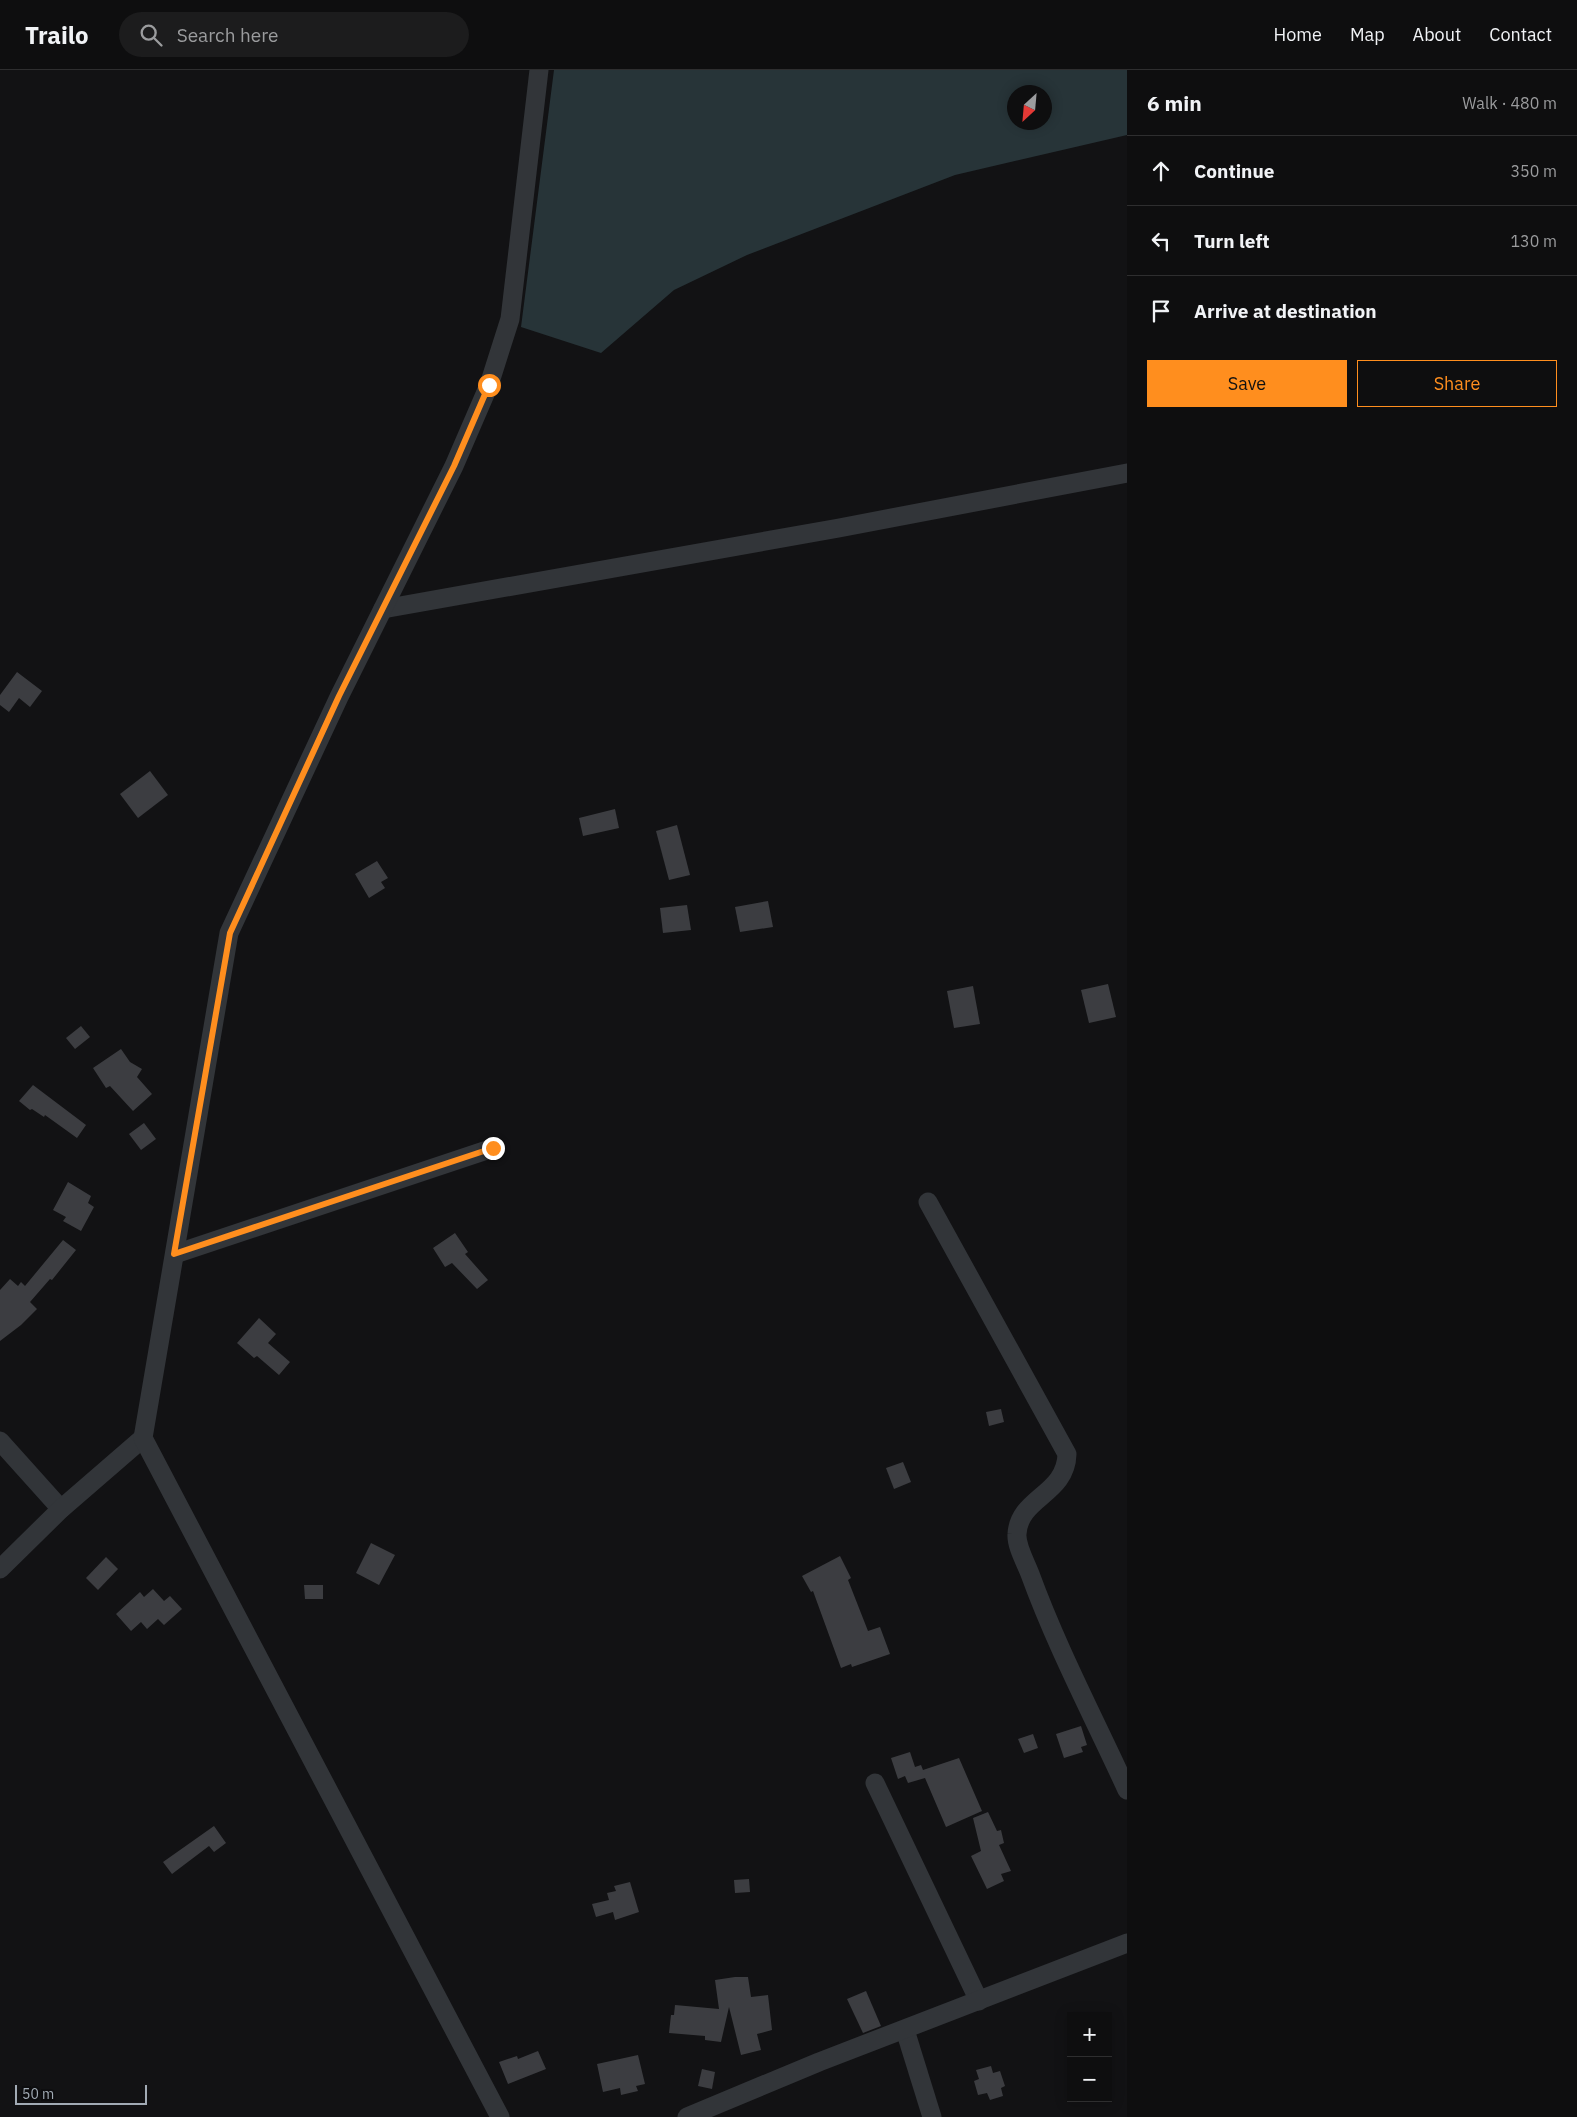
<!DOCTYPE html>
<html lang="en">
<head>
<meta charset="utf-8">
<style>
	body { margin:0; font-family:"IBM Plex Sans",sans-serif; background:#1c1c1d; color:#f1f3f6 }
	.controls { position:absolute; right:15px; bottom:15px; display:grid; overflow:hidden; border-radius:0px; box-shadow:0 2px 12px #0003 }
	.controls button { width:45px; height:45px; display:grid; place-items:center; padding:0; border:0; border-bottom:1px solid #2e2e2f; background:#0e0e0f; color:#f1f3f6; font:25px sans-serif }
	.compass { position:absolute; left:1007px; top:15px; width:45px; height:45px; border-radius:50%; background:#0e0e0f; box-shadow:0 2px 12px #0003; rotate:206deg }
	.scale { position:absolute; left:15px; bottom:12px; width:132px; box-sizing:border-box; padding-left:5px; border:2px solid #a2abb5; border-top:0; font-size:14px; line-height:18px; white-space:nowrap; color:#a2abb5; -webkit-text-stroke:4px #0d0d0f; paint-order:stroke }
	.stop { position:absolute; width:15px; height:15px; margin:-11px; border:4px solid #ff8e1e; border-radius:50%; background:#fff }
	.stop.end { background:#ff8e1e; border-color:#fff; box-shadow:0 1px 5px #0008 }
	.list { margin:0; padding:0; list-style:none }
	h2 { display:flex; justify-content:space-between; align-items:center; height:65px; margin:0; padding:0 20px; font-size:21px }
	h2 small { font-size:16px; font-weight:400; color:#9b9c9e }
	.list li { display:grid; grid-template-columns:32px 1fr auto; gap:15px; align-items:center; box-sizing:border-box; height:70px; padding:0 20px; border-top:1px solid #2e2e2f }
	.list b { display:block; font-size:19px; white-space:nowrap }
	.list em { font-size:16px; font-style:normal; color:#9b9c9e }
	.actions { display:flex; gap:10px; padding:15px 20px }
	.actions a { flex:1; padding:11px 0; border:1px solid #ff8e1e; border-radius:0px; text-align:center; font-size:18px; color:#ff8e1e }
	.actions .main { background:#ff8e1e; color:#111 }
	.icon { flex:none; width:28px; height:28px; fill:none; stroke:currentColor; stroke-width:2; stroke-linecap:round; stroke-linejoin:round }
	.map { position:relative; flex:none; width:1127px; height:2047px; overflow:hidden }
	header { display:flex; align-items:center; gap:30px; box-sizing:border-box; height:70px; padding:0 25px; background:#0e0e0f; border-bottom:1px solid #2e2e2f }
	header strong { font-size:24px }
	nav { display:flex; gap:28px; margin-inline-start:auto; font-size:18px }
	.search { width:350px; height:45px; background:#1c1c1d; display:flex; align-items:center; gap:12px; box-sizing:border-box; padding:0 18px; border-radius:28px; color:#9b9c9e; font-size:19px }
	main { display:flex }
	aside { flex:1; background:#0e0e0f }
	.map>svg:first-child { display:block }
</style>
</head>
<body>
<header>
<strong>Trailo</strong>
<div class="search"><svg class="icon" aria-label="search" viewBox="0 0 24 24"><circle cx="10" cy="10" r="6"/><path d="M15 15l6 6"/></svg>Search here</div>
<nav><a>Home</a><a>Map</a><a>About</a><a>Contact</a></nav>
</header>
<main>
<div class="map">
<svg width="1127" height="2047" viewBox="0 0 1127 2047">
	<rect width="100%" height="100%" fill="#121214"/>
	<!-- water -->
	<path fill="#273438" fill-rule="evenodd" d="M554 0H1127V65L955 105 747 185 674 220 601 283 521 257ZM1014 22H1044V52H1014Z"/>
	<!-- building -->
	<g fill="#3c3d41">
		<polygon points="17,602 42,621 30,637 19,628 9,642 0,635 0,625"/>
		<polygon points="150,701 168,725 138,748 120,724"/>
		<polygon points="615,739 619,758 583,766 579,748"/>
		<polygon points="677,755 690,805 669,810 656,761"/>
		<polygon points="377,791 388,808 381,812 385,818 369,828 355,804"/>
		<polygon points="768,831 773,857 740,862 735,837"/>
		<polygon points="687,835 691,860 663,863 660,838"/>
		<polygon points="1108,914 1116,947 1089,953 1081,920"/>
		<polygon points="973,916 980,954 954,958 947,921"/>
		<polygon points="81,956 90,967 75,979 66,968"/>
		<polygon points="121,979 130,992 142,999 137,1007 152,1024 133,1041 110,1016 106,1018 93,998"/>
		<polygon points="33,1015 86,1055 77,1068 45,1045 44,1047 32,1039 30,1040 19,1031"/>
		<polygon points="144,1053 156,1069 141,1080 129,1064"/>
		<polygon points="68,1112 91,1126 88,1133 94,1137 81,1161 63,1151 66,1147 53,1140"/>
		<polygon points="455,1163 468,1182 465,1184 488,1210 477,1219 452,1193 445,1197 433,1178"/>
		<polygon points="63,1170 76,1180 52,1210 50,1209 30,1232 37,1239 21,1255 0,1271 0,1220 10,1209 18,1216 21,1212 25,1216"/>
		<polygon points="259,1248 276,1264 268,1273 290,1292 279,1305 257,1286 254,1288 237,1273"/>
		<polygon points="1001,1339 1004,1352 989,1356 986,1342"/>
		<polygon points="903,1392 911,1412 894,1419 886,1398"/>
		<polygon points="371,1473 395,1485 379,1515 356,1503"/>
		<polygon points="840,1486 851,1508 848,1510 868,1561 880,1557 890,1584 852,1597 851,1594 841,1598 813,1521 811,1522 802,1506"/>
		<polygon points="106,1487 118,1499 98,1520 86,1508"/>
		<polygon points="304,1515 323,1515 323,1529 305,1529"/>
		<polygon points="153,1519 164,1531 170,1526 182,1539 164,1555 158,1549 147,1559 141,1552 131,1561 116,1544 140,1522 144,1527"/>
		<polygon points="1081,1656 1087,1675 1081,1677 1083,1682 1064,1688 1056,1664"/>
		<polygon points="1033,1664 1038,1678 1024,1683 1018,1669"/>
		<polygon points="910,1682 915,1697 921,1695 923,1700 959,1688 982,1741 946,1757 925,1708 908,1713 905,1706 898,1709 891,1688"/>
		<polygon points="988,1742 997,1761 1001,1760 1004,1773 999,1775 1011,1801 1001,1804 1004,1811 987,1819 971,1786 981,1781 973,1748"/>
		<polygon points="214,1756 226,1773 214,1782 209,1776 172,1804 163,1792"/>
		<polygon points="749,1809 750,1822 735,1823 734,1810"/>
		<polygon points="630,1812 639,1842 615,1850 613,1842 596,1847 592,1834 609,1830 607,1823 616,1821 614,1816"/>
		<polygon points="735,1907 748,1907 751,1927 768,1925 772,1960 757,1964 761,1980 741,1985 729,1937 721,1972 705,1970 705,1966 669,1963 671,1945 674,1945 675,1935 719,1939 715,1910"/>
		<polygon points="866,1921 881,1956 863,1963 847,1929"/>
		<polygon points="538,1981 546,1999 508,2014 499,1992 517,1986 518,1989"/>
		<polygon points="638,1985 645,2014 636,2016 638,2021 621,2025 620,2018 603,2022 597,1994"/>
		<polygon points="991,1996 993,2003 1000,2001 1005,2016 1001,2018 1003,2026 990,2030 987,2023 978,2025 974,2011 979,2009 976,2000"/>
		<polygon points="702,1999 715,2002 712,2019 698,2016"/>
	</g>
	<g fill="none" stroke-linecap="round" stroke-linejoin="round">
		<!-- minor -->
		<g stroke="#323539" stroke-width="19">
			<polyline points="383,539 839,458 1127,403"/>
			<path d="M928 1132 1067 1384C1066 1425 1019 1427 1017 1464 1016 1476 1026 1493 1030 1504 1057 1578 1094 1648 1127 1720"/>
			<polyline points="175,1184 493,1078"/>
			<polyline points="0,1371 61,1439"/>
			<polyline points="0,1499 61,1439 143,1368"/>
			<polyline points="875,1713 979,1931"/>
			<polyline points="905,1960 932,2047"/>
			<polyline points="500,2047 143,1368 229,863 339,627 454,396 489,315 510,249 539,0"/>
			<polyline points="687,2047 819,1992 1127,1873"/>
		</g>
	</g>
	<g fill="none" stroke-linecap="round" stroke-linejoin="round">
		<!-- route -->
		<polyline stroke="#ff8e1e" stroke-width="6" points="489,315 454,396 339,626 230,863 174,1184 493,1078"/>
	</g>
</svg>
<div class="controls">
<button>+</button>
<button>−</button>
</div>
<svg class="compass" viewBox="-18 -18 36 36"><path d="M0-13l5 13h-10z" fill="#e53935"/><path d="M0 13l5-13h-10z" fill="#9b9c9e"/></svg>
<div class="scale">50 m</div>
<div class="stop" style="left:489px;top:315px"></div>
<div class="stop end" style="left:493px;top:1078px"></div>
</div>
<aside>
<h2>6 min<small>Walk · 480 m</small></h2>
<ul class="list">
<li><svg class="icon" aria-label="ahead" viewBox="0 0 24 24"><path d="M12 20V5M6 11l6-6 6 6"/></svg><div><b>Continue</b></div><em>350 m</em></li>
<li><svg class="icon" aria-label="left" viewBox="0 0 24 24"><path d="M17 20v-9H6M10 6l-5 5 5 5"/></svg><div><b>Turn left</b></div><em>130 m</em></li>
<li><svg class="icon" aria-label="arrive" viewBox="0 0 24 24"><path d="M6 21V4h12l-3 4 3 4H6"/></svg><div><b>Arrive at destination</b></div></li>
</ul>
<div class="actions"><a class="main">Save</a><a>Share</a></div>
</aside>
</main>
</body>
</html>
